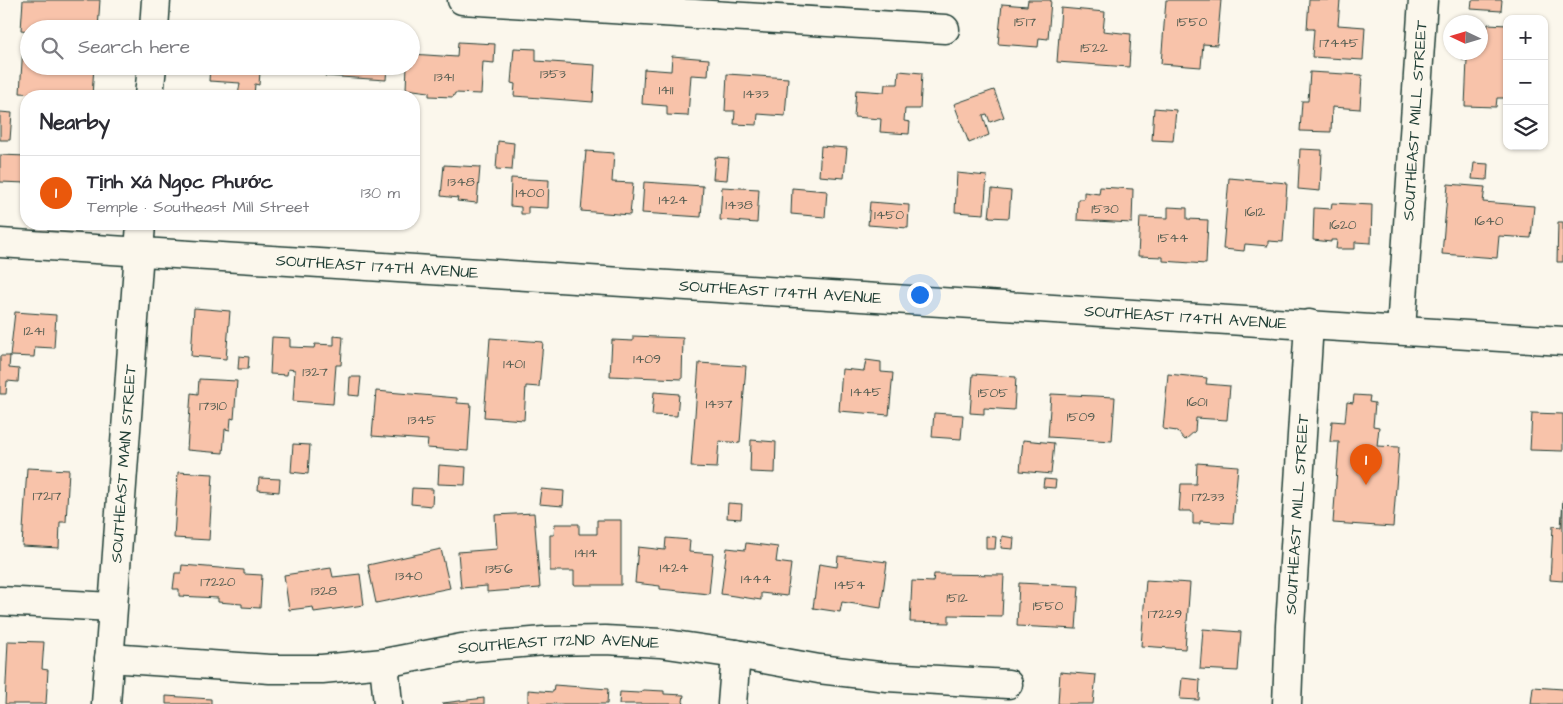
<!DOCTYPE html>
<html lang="en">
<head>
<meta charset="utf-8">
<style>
	body { margin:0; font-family:"Architects Daughter",sans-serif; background:#f2f2f3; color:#2b2b33 }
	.controls { position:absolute; right:15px; top:15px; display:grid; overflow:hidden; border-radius:10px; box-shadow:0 1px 4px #0004 }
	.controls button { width:45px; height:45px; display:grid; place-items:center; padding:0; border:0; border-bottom:1px solid #e1e1e2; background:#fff; color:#2b2b33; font:25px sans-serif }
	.compass { position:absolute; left:1443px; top:15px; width:45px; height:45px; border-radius:50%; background:#fff; box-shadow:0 1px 4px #0004; rotate:274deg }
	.you { position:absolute; left:919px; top:294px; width:18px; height:18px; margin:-12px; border:4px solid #fff; border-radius:50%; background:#1a73e8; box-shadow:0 0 0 8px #1a73e833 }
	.badge { display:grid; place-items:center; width:32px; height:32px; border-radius:50%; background:#ea580c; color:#fff; font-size:16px; font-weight:700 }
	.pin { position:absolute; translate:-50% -41px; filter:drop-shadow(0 1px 2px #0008) }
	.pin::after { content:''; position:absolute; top:26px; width:18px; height:15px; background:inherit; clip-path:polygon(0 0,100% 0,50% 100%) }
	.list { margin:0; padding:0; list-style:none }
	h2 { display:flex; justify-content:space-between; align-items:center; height:65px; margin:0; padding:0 20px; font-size:21px }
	h2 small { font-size:16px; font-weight:400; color:#7c7c81 }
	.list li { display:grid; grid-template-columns:32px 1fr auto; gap:15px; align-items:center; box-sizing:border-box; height:75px; padding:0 20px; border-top:1px solid #e1e1e2 }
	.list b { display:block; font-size:19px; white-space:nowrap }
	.list p { margin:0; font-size:16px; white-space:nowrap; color:#7c7c81 }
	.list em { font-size:16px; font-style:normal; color:#7c7c81 }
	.icon { flex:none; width:28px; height:28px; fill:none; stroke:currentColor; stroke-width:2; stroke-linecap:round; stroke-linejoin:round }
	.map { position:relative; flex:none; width:1563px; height:704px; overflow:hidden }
	.search { position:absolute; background:#fff; box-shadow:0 1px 4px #0004; left:20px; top:20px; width:400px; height:55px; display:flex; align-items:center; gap:12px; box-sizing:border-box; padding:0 18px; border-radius:28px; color:#7c7c81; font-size:19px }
	.panel { position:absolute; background:#fff; box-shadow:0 1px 4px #0004; left:20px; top:90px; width:400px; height:140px; border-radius:20px }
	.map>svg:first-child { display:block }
</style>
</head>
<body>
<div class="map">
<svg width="1563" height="704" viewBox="0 0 1563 704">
	<rect width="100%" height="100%" fill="#fbf7ec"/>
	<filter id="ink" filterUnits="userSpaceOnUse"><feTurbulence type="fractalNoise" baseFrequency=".02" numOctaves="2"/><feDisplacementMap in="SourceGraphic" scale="10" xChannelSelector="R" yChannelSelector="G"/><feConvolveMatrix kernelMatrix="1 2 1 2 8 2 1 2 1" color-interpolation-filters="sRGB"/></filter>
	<g filter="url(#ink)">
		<!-- building -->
		<g fill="#f8c3aa" stroke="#1f3d34">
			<polygon points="23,0 100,0 98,29 29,29 29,31 21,30"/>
			<polygon points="1028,0 1051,0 1048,39 1039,38 1038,47 998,44 1002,4 1027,6"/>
			<polygon points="1166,0 1221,0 1217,45 1203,44 1201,67 1161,64"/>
			<polygon points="1309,0 1340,0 1338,25 1365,27 1363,60 1312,57 1314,29 1307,29"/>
			<polygon points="1472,0 1502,0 1501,11 1471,9"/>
			<polygon points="1061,8 1105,12 1103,31 1131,34 1129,67 1057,62"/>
			<polygon points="1488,24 1507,25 1507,98 1497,98 1496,107 1465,106 1467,60 1462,60 1463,52 1480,52 1480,33 1487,33"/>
			<polygon points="458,42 495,44 494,63 483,62 481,94 455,93 453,97 429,96 429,92 406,89 407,66 411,66 411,54 457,57"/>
			<polygon points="23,46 29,46 29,66 94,66 92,96 35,96 35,94 20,93"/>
			<polygon points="514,48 536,49 536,61 595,65 593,102 514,96 515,84 511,83"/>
			<polygon points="672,56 709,59 708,76 691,75 688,116 667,115 667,106 642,104 644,69 671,71"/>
			<polygon points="210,66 274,66 274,72 260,72 259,85 255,84 254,96 238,95 240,83 209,81"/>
			<polygon points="326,66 387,66 386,80 325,76"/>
			<polygon points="899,71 922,73 920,109 905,109 904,121 910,122 909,134 880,132 881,119 854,117 856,90 884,92 885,84 898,84"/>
			<polygon points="1310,72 1362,75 1360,109 1332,107 1331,132 1300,131 1302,101 1308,101"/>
			<polygon points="727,74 788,78 785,116 758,114 757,125 734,124 735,111 725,111"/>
			<polygon points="994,90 1004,117 990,122 987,114 983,115 989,135 969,143 954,104"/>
			<polygon points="1154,108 1176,110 1173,141 1152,140"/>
			<polygon points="0,112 12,113 10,140 0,140"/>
			<polygon points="498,141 514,143 512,170 496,169"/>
			<polygon points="821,146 847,148 844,178 819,176"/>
			<polygon points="1300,149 1322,150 1320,191 1298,189"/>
			<polygon points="586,151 614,153 612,182 633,183 630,215 581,211"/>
			<polygon points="0,155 26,156 26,183 0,182"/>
			<polygon points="715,157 729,158 727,180 713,179"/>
			<polygon points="1474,163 1488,164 1487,180 1472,179"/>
			<polygon points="444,165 480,167 477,203 457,201 458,198 441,196"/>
			<polygon points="414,167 418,168 416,202 414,202"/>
			<polygon points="957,173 987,176 984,214 955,212"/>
			<polygon points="511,178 549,180 548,208 528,207 528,214 521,214 521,207 510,206"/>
			<polygon points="1229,178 1287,183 1283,242 1268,241 1268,246 1245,244 1244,251 1223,249"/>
			<polygon points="644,182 703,186 701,217 642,213"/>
			<polygon points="1448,184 1485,187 1483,202 1534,206 1531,238 1499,236 1497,258 1442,254"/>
			<polygon points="722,187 759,189 757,223 720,220"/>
			<polygon points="1100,187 1133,189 1132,223 1077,220 1078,199 1084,199 1084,192 1099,194"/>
			<polygon points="792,188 827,191 825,217 791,214"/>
			<polygon points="992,189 1011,191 1009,218 989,217"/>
			<polygon points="870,202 909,205 908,228 868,225"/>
			<polygon points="1332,203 1372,205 1371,243 1355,242 1355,249 1336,249 1337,240 1331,240 1331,242 1313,240 1314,208 1331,209"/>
			<polygon points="1168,207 1187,208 1187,219 1208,220 1206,264 1163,261 1163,257 1138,256 1140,217 1168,218"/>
			<polygon points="1558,222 1563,222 1563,262 1557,262"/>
			<polygon points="194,308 230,311 226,359 191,356"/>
			<polygon points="15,312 56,315 54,348 35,347 34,357 10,356"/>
			<polygon points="334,336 343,337 341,365 336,365 333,404 293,401 295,370 288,369 287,375 270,374 272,337 290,338 290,347 314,348 315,344 334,345"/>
			<polygon points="633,336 683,338 682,379 610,376 612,340 633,341"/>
			<polygon points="490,338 543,342 539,387 526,386 524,420 484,417"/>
			<polygon points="0,356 10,356 9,368 19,369 18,382 7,381 6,394 0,394"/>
			<polygon points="239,356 249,357 248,369 238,369"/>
			<polygon points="866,360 881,362 881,372 893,373 889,415 839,411 842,369 864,371"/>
			<polygon points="699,363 746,366 740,443 719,441 717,468 691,467"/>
			<polygon points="973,374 1016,377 1014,410 984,408 984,414 970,413"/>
			<polygon points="1168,374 1207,378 1206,384 1230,386 1227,420 1196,418 1195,431 1185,440 1177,431 1163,429"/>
			<polygon points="350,377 361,377 359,396 349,395"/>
			<polygon points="199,379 237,381 234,419 231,418 230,430 225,429 223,453 187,450 191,393 198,394"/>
			<polygon points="376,391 457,398 457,403 471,404 468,451 427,448 428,440 372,436"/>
			<polygon points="654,392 679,394 677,416 652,415"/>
			<polygon points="1051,394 1115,397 1112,441 1048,437"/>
			<polygon points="1354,395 1370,396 1369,402 1375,403 1373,426 1379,427 1377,446 1399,447 1393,527 1333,523 1339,442 1330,442 1332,421 1345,422 1347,402 1353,403"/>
			<polygon points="934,413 963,415 961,439 932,437"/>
			<polygon points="1532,413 1563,414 1563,451 1530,450"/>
			<polygon points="751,440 776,442 775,473 750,472"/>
			<polygon points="1023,440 1054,443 1051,474 1020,471"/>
			<polygon points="293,444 310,445 308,474 291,472"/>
			<polygon points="1197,463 1238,466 1233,523 1200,521 1200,524 1193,524 1193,514 1191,511 1179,511 1181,484 1196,484"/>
			<polygon points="439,465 466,467 465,485 438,484"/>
			<polygon points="27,468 69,470 66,522 60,522 59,548 22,546"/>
			<polygon points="178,472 213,474 209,540 174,538"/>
			<polygon points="259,478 280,479 279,492 258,490"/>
			<polygon points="1044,479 1056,480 1055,488 1043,487"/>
			<polygon points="412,488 433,489 432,506 411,504"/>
			<polygon points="541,489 564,491 563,506 539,504"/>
			<polygon points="1563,500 1563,581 1550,580 1553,526 1561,527"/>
			<polygon points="728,503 742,504 741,519 727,518"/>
			<polygon points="534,513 540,588 487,592 487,586 461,588 458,552 497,549 495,515"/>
			<polygon points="597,520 621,520 621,585 574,585 574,571 550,571 550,535 554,535 555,524 579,524 579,534 597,534"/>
			<polygon points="986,536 996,537 995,549 986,549"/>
			<polygon points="1002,536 1014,538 1013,549 1001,548"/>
			<polygon points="666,538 690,540 689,552 713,554 709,594 660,589 660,586 635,583 638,547 665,550"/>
			<polygon points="746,543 778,547 776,562 791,564 787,596 761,593 761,600 721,594 727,548 745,550"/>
			<polygon points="441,549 450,588 376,603 368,565"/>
			<polygon points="838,556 887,562 881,608 842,602 840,612 813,608 819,564 837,567"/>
			<polygon points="182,565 244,570 244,574 262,575 260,608 242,607 242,604 218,602 218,598 179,596 179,589 173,589 175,573 181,573"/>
			<polygon points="331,568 333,577 360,574 364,605 314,612 313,607 289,610 284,575"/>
			<polygon points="934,574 1004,575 1002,616 949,615 949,623 910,622 912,581 933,582"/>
			<polygon points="1146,580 1190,583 1185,649 1141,646"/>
			<polygon points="1019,583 1079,586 1076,629 1017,626"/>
			<polygon points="1203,629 1241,632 1238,671 1200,669"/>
			<polygon points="8,641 44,642 42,669 48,670 46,704 5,704"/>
			<polygon points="1060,672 1096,675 1093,704 1058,704"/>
			<polygon points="1182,678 1200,680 1199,700 1180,699"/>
			<polygon points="554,685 608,689 607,704 528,704 528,690 553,692"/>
			<polygon points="1533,687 1563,689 1563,704 1531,704"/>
			<polygon points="644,690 664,691 664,694 684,695 683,702 685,704 619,704 620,692 639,693"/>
			<polygon points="166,696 211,699 211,704 166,704"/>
			<polygon points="484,698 484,704 443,704 443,703"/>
		</g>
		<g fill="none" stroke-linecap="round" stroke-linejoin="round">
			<!-- street casing -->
			<g stroke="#1f3d34" stroke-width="31">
				<g id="street">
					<polyline points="462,0 945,29"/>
					<path id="s1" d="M1401 330 1423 0"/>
					<polyline points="0,601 112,607"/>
					<path id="s2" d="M109 658 270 669H322L384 663 462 648 544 641 605 640 660 643 736 654 819 669 887 677 1008 684"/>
					<polyline points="384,663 388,704"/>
					<polyline points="732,704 736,654"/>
					<path id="s3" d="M1287 704 1290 626 1309 324"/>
				</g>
			</g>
			<!-- secondary casing -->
			<g stroke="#1f3d34" stroke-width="31">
				<g id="secondary">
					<polyline points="154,29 156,0"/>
					<polyline points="149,96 152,66"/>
					<path id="s4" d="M0 243 1563 341"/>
					<path id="s5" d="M106 704 141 224"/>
				</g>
			</g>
			<!-- street -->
			<use href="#street" stroke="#fbf7ec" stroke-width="28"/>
			<!-- secondary -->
			<use href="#secondary" stroke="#fbf7ec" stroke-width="28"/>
		</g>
	</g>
	<g text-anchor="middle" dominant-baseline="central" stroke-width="5" stroke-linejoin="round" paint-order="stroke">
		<!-- number labels -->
		<g font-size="14" fill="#555e52">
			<text x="1025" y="22">1517</text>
			<text x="1192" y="22">1550</text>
			<text x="1339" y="43">17445</text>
			<text x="1094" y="48">1522</text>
			<text x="553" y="74">1353</text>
			<text x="444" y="77">1341</text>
			<text x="666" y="90">1411</text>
			<text x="756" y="94">1433</text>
			<text x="461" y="182">1348</text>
			<text x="530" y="193">1400</text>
			<text x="673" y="200">1424</text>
			<text x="739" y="205">1438</text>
			<text x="1105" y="209">1530</text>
			<text x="1255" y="212">1612</text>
			<text x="889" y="215">1450</text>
			<text x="1489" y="221">1640</text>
			<text x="1343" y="225">1620</text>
			<text x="1173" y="238">1544</text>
			<text x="34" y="331">1241</text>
			<text x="647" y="359">1409</text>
			<text x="514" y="364">1401</text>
			<text x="315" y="372">1327</text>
			<text x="866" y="392">1445</text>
			<text x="993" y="393">1505</text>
			<text x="1197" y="402">1601</text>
			<text x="719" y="404">1437</text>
			<text x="213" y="406">17310</text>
			<text x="1081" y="417">1509</text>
			<text x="422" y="420">1345</text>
			<text x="47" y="496">17217</text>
			<text x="1208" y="497">17233</text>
			<text x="586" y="553">1414</text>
			<text x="674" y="568">1424</text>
			<text x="499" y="569">1356</text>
			<text x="409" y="576">1340</text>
			<text x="756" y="579">1444</text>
			<text x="218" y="582">17220</text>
			<text x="850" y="585">1454</text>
			<text x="324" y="591">1328</text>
			<text x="957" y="598">1512</text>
			<text x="1048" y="606">1550</text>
			<text x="1165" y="614">17229</text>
		</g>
		<!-- street labels -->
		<g font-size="16" fill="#1f3d34" stroke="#fbf7ec">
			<text stroke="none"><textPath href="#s1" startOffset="210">SOUTHEAST MILL STREET</textPath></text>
			<text stroke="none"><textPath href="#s4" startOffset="378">SOUTHEAST 174TH AVENUE</textPath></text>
			<text stroke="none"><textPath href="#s4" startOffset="782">SOUTHEAST 174TH AVENUE</textPath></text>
			<text stroke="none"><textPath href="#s4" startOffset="1188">SOUTHEAST 174TH AVENUE</textPath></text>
			<text stroke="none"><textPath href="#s5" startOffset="241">SOUTHEAST MAIN STREET</textPath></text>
			<text stroke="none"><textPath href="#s3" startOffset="190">SOUTHEAST MILL STREET</textPath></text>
			<text stroke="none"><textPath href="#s2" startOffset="452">SOUTHEAST 172ND AVENUE</textPath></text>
		</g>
	</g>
</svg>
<div class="controls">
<button>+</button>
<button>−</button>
<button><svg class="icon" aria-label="layers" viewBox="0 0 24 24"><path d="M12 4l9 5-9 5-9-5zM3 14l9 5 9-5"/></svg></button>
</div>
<svg class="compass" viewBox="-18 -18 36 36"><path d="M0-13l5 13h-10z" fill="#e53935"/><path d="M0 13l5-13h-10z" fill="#7c7c81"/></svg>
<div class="you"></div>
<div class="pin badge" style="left:1366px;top:485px">1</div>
<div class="search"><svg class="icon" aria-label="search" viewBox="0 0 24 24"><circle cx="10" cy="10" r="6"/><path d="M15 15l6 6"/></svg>Search here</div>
<section class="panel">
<h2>Nearby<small></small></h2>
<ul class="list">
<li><span class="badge">1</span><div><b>Tịnh Xá Ngọc Phước</b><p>Temple · Southeast Mill Street</p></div><em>130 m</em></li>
</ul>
</section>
</div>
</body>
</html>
